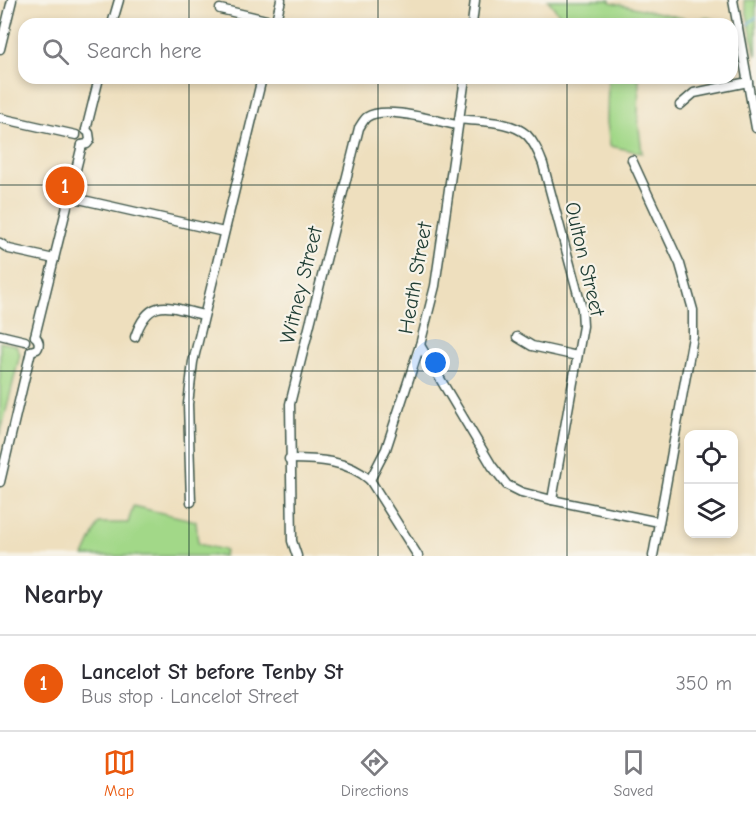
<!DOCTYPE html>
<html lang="en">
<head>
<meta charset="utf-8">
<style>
	body { margin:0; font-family:"Comic Neue",sans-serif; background:#f2f2f3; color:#2b2b33 }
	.controls { position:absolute; right:18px; bottom:18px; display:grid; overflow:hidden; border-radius:12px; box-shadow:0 3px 9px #0003 }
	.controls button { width:54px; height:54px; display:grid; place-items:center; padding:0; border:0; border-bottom:2px solid #e1e1e2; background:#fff; color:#2b2b33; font:30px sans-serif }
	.you { position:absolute; left:436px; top:363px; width:21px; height:21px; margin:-15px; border:4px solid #fff; border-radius:50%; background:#1a73e8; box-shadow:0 0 0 9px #1a73e833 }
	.badge { display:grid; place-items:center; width:39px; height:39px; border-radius:50%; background:#ea580c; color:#fff; font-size:20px; font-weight:700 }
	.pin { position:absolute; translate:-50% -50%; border:3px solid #fff; box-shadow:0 2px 6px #0006 }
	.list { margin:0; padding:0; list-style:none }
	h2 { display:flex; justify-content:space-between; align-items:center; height:78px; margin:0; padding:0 24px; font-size:26px }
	h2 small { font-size:20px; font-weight:400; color:#7c7c81 }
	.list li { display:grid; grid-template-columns:39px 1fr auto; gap:18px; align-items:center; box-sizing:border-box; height:96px; padding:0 24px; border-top:2px solid #e1e1e2 }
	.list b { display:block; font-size:22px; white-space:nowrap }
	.list p { margin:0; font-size:20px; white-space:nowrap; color:#7c7c81 }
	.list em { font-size:20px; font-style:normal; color:#7c7c81 }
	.icon { flex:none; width:33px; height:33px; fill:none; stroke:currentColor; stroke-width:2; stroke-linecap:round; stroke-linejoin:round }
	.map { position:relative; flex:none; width:756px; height:556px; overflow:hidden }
	.search { position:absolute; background:#fff; box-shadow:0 3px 9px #0003; left:18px; right:18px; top:18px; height:66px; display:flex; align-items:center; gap:15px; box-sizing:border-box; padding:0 21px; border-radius:18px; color:#7c7c81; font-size:22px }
	.sheet { height:174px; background:#fff }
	nav { display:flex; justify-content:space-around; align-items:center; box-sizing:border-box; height:84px; border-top:2px solid #e1e1e2; background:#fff; font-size:16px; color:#7c7c81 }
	nav a { display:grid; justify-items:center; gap:3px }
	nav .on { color:#ea580c }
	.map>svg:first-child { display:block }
</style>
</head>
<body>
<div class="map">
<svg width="756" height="556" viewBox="0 0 756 556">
	<rect width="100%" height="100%" fill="#f7f3e8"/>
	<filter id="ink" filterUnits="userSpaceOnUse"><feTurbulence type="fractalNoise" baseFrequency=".0167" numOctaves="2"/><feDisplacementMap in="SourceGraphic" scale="12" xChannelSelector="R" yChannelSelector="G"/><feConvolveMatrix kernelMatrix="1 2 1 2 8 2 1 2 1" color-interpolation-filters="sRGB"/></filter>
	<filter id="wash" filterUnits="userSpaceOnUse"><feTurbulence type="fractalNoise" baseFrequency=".008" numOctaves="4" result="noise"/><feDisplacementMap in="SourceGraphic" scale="24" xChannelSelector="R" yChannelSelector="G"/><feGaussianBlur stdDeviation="1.35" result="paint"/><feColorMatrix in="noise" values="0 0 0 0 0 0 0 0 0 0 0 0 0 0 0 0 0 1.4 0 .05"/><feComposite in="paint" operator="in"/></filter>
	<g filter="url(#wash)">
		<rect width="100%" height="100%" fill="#eedfbe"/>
		<!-- green -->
		<g fill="#a2d888" stroke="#608a5e" stroke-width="1.5">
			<polygon points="548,0 610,0 610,2 691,20 708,18 725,22 725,24 567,24"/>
			<polygon points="744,0 756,0 756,56"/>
			<polygon points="608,78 639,78 638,120 642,153 610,146 607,122"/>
			<polygon points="0,342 16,345 20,354 0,436"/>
			<polygon points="133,506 196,521 198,544 225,550 224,556 84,556 99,523 128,523"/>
		</g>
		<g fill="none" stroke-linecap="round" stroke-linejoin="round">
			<!-- stream -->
			<polyline stroke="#67abdc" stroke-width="2" points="748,24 756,17"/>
		</g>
	</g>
	<g filter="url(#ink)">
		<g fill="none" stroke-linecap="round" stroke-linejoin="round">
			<!-- minor casing -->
			<g stroke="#3e5549" stroke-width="11">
				<g id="minor">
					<polyline points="733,0 756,128"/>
					<polyline points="220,9 275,22"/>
					<polyline points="112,24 119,0"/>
					<polyline points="275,24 281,0"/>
					<polyline points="472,24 475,0"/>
					<polyline points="0,49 12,0"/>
					<polyline points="680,105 694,93 748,82"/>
					<polyline points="0,118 76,135"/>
					<path d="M459 119C480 122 511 120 527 135 535 143 539 154 543 164L582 309 583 326 552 500"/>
					<polyline points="86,130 99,78"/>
					<polyline points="82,145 87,144 90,140 89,133 86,130"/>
					<polyline points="632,160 680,264 693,310 693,337 653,556"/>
					<polyline points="70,197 224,232"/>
					<polyline points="0,243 9,249 54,259"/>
					<polyline points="0,335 25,341"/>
					<polyline points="35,336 82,145"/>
					<path d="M135 337C149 295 169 307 203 315"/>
					<polyline points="517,337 532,346 577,356"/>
					<polyline points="420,345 492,466 507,485 521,492 552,500 659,522"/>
					<path d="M31 351 37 349C40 345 39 340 35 336"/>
					<path d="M289 459C318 459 347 460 370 480L418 556"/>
					<polyline points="370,480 386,449 420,345 435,286 465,78"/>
					<polyline points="0,482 31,351"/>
					<polyline points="191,502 188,404 193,362 262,78"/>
					<path d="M297 556 292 541 290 404 359 128C361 125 364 119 367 117 385 105 436 121 457 125"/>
				</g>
			</g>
			<!-- minor -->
			<use href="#minor" stroke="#fff" stroke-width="8"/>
		</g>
	</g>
	<!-- grid -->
	<path fill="none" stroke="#1f3d34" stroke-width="1.5" stroke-opacity="0.55" d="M189 0V24M378 0V24M567 0V24M189 78V556M378 78V556M567 78V556M0 185H756M0 371H756"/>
	<g text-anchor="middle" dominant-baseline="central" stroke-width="4.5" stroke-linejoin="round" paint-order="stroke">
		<!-- street labels -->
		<g font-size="21" fill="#1f3d34" stroke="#f7f3e8">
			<text transform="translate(585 259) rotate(77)">Oulton Street</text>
			<text transform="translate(415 278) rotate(-80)">Heath Street</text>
			<text transform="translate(301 285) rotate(-76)">Witney Street</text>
		</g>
	</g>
</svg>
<div class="controls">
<button><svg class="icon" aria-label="locate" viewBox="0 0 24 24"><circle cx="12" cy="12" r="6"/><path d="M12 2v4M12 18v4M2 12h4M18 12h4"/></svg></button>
<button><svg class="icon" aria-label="layers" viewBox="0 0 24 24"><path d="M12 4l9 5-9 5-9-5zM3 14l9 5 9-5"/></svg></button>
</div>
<div class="you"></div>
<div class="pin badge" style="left:65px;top:186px">1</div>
<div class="search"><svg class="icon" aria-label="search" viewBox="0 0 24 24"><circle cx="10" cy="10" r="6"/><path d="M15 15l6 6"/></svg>Search here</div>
</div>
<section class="sheet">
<h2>Nearby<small></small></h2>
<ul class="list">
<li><span class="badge">1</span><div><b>Lancelot St before Tenby St</b><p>Bus stop · Lancelot Street</p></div><em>350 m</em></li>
</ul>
</section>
<nav>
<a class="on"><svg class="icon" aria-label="map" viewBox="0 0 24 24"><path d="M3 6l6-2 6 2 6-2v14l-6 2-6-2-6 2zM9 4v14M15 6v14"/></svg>Map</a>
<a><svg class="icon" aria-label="directions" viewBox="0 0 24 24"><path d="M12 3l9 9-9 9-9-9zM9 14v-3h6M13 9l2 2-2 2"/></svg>Directions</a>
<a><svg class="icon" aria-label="saved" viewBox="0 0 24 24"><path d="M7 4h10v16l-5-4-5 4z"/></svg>Saved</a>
</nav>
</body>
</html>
